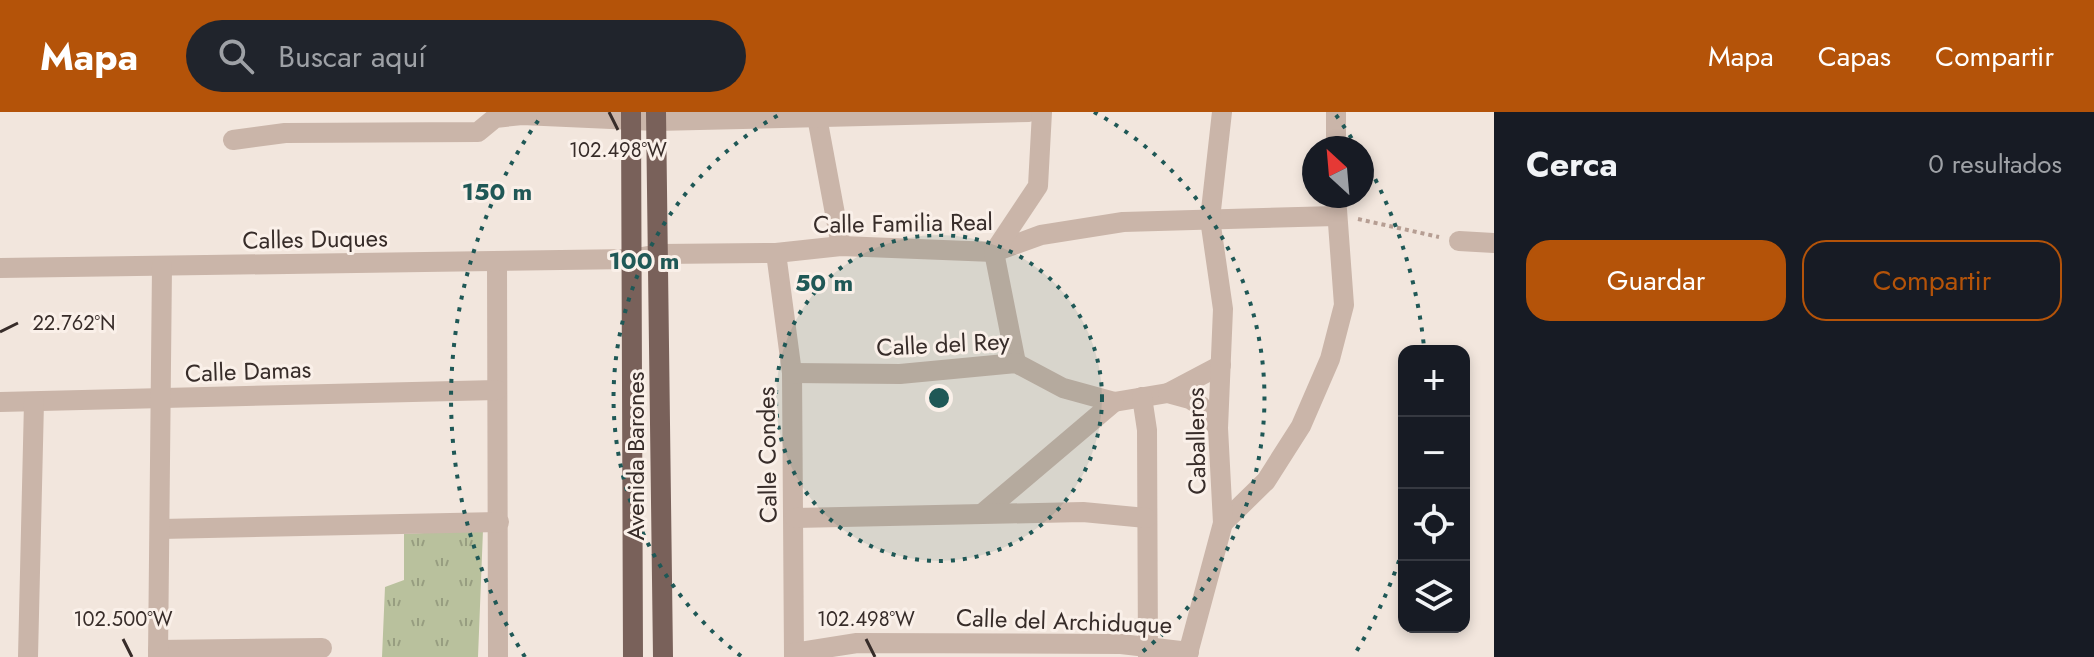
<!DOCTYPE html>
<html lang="es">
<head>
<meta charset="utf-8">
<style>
	body { margin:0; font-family:Jost,sans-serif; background:#20242c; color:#f1f3f6 }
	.controls { position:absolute; right:24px; bottom:24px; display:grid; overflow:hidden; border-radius:16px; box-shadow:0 4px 12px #0003 }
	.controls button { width:72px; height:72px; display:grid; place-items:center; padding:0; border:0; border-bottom:2px solid #363941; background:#171b24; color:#f1f3f6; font:40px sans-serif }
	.compass { position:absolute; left:1302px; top:24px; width:72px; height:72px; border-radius:50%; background:#171b24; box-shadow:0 4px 12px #0003; rotate:334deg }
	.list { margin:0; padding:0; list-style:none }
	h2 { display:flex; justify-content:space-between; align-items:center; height:104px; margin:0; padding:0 32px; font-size:34px }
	h2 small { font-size:26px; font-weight:400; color:#9ea1a6 }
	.actions { display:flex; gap:16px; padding:24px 32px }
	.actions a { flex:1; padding:18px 0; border:2px solid #b45309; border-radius:24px; text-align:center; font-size:28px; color:#b45309 }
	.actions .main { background:#b45309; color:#fff }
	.icon { flex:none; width:44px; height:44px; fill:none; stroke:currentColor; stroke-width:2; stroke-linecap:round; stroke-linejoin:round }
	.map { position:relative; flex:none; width:1494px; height:545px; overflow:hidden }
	header { display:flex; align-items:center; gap:48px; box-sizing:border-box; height:112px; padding:0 40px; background:#b45309; color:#fff }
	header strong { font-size:38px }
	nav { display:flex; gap:44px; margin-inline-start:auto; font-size:28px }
	.search { width:560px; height:72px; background:#20242c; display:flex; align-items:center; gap:20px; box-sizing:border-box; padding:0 28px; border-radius:44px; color:#9ea1a6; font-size:30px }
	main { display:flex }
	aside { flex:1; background:#171b24 }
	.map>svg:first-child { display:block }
</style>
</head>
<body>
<header>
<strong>Mapa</strong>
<div class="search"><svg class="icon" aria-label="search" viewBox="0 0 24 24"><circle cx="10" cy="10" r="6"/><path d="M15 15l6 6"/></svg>Buscar aquí</div>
<nav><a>Mapa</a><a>Capas</a><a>Compartir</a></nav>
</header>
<main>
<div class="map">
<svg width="1494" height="545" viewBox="0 0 1494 545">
	<defs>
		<pattern id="grass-tufts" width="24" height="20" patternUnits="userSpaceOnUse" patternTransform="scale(2)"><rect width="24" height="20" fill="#b9c19d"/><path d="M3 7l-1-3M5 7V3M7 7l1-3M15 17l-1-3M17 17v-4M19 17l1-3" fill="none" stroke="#979d80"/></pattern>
	</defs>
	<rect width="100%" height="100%" fill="#f2e6dd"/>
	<!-- grass -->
	<polygon fill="url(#grass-tufts)" points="483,418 478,545 382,545 385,475 404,468 404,422"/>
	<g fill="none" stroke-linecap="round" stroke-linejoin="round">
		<!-- path -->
		<polyline stroke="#b69e93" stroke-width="4" stroke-dasharray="4 4" stroke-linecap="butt" points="1358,107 1439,125"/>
		<!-- minor -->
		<g stroke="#cab5a9" stroke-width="20">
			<polyline points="1336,0 1336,36"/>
			<polyline points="817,5 841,134"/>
			<polyline points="233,28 285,21 478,20 495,6 522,3 656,9 1029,0"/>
			<polyline points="1459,129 1494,131"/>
			<polyline points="776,141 792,261 794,545"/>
			<polyline points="497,150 498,545"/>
			<polyline points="0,156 631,147 659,142 776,141 841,134 994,140 1041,123 1123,110 1336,104"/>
			<polyline points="1016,251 994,140 1038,74 1042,0"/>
			<polyline points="792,261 900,262 1016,251 1063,276 1114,290 1168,281 1190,287 1201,294 1218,316"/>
			<polyline points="1168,281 1221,253"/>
			<polyline points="1142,285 1147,318 1148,545"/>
			<polyline points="0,290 497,278"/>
			<polyline points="983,401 1114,290"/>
			<polyline points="795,406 1083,400 1146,406"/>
			<polyline points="1223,411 1266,369 1301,314 1330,247 1344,193 1336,84"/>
			<polyline points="161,417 499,410"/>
			<polyline points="158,538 322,536"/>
			<polyline points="794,541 857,531 1121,532 1189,540"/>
			<polyline points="28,545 34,290"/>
			<polyline points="158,545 162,154"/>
			<polyline points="1187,545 1223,411 1218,316 1223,197 1210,107 1222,0"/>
		</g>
		<!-- major -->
		<g stroke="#79615a" stroke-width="20">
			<polyline points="631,0 633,545"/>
			<polyline points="656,0 663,545"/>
		</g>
	</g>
	<!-- ticks -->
	<path fill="none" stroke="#372c29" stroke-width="3" d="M609 0 618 18M0 220 18 211M123 527 132 545M866 527 875 545"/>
	<!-- distance rings -->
	<circle cx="939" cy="286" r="163" fill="#1f5856" fill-opacity=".12"/>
	<g fill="none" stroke="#1f5856" stroke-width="4" stroke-dasharray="4 8">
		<circle cx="939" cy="286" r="163"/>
		<path d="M741 544A325 325 0 0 1 784 0M1094 0A325 325 0 0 1 1137 544"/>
		<path d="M1403 437A488 488 0 0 1 1353 545M525 545A488 488 0 0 1 542 3M1336 3A488 488 0 0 1 1357 35M1364 46A488 488 0 0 1 1424 235"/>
	</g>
	<g text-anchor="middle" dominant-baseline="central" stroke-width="6" stroke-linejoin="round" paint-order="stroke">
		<!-- street labels -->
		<g font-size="24" fill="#372c29" stroke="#faf0e9">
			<text transform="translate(903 111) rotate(-1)">Calle Familia Real</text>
			<text transform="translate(315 127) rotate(-1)">Calles Duques</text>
			<text transform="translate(943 232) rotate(-3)">Calle del Rey</text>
			<text transform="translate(248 259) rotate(-2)">Calle Damas</text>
			<text transform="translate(1196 329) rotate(-91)">Caballeros</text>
			<text transform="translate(767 343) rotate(-91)">Calle Condes</text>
			<text transform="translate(635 344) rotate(-90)">Avenida Barones</text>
			<text transform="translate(1064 509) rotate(2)">Calle del Archiduque</text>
		</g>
	</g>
	<g font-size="20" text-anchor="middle" fill="#372c29" stroke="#faf0e9" stroke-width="6" stroke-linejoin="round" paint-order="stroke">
		<text x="618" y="45">102.498°W</text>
		<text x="74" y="218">22.762°N</text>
		<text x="123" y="514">102.500°W</text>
		<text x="866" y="514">102.498°W</text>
	</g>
	<circle cx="939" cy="286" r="12" fill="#1f5856" stroke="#faf0e9" stroke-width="4"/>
	<g font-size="24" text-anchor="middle" font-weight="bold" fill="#1f5856" stroke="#faf0e9" stroke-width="6" stroke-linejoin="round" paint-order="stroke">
		<text x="497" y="88">150 m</text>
		<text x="644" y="157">100 m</text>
		<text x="824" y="179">50 m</text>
	</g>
</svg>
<div class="controls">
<button>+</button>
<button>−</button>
<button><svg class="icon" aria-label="locate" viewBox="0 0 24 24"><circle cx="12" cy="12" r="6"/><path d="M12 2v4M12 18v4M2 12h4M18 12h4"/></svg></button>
<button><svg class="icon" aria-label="layers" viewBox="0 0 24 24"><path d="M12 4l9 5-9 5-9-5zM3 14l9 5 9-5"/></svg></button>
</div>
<svg class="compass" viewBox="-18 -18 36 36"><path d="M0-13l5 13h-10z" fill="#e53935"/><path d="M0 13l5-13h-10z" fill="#9ea1a6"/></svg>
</div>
<aside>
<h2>Cerca<small>0 resultados</small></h2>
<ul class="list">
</ul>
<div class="actions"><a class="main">Guardar</a><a>Compartir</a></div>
</aside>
</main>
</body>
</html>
